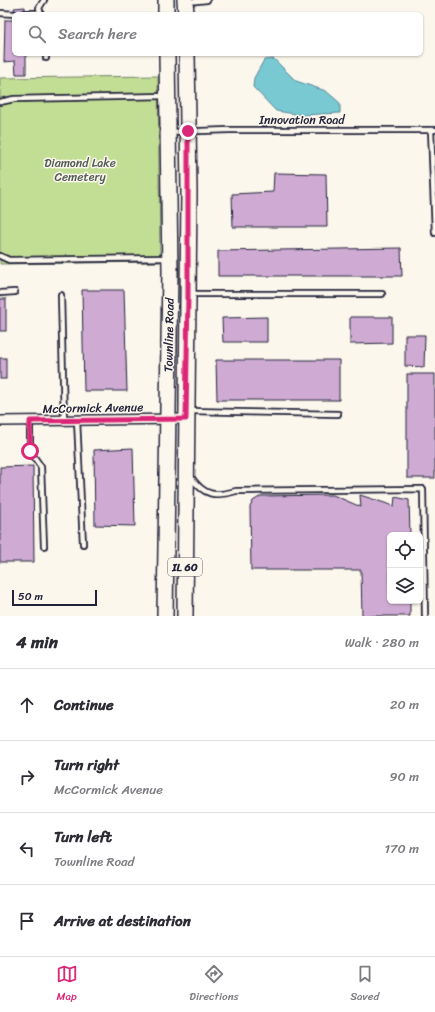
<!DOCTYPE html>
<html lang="en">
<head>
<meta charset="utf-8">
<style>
	body { margin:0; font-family:Sriracha,sans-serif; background:#f7f7f7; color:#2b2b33 }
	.controls { position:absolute; right:12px; bottom:12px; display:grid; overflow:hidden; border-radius:6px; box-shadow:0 1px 3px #0004 }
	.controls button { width:36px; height:36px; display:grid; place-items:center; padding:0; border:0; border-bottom:1px solid #e1e1e2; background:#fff; color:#2b2b33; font:20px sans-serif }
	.scale { position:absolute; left:12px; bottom:10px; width:85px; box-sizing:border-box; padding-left:4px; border:2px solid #22223b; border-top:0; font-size:11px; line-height:14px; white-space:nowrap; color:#22223b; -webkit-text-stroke:3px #fbf7ec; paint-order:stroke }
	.stop { position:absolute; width:12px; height:12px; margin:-9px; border:3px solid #db2777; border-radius:50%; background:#fff }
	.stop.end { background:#db2777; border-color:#fff; box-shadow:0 1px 4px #0008 }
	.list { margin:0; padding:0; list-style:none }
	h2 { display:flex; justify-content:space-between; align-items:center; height:52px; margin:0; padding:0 16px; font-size:17px }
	h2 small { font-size:13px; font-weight:400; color:#7c7c81 }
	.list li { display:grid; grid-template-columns:26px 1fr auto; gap:12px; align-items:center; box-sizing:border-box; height:72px; padding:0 16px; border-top:1px solid #e1e1e2 }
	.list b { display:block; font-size:15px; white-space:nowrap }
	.list p { margin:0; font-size:13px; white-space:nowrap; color:#7c7c81 }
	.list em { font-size:13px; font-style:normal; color:#7c7c81 }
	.icon { flex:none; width:22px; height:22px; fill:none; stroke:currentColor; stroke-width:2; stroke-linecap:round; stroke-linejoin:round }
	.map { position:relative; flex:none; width:435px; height:616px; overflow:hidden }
	.search { position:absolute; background:#fff; box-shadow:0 1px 3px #0004; left:12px; right:12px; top:12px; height:44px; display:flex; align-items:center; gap:10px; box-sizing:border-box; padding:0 14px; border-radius:6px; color:#7c7c81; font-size:15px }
	.sheet { height:340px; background:#fff }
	nav { display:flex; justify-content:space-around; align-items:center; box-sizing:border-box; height:56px; border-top:1px solid #e1e1e2; background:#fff; font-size:11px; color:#7c7c81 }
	nav a { display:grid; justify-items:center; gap:2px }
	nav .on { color:#db2777 }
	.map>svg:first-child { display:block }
</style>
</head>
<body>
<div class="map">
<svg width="435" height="616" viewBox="0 0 435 616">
	<rect width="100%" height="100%" fill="#fbf7ec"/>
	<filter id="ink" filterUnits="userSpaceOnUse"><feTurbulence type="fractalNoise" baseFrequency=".025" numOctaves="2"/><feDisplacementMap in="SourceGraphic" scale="8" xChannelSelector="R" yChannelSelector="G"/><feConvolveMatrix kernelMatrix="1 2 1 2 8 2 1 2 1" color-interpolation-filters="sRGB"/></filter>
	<g filter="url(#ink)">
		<!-- green -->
		<polygon fill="#c2de95" stroke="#728068" points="158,76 160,262 0,264 0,78"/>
		<!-- water -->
		<polygon fill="#79c9d3" stroke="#568696" points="274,59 296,81 326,91 340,103 340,113 302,115 276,111 253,87 254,78 264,60"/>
		<!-- building -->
		<g fill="#cfabd4" stroke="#22223b">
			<polygon points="25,7 25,14 15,14 14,8"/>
			<polygon points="5,20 14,20 14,54 26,54 26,74 16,74 15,61 4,62"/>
			<polygon points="274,173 326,174 327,227 233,227 232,194 273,192"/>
			<polygon points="401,248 402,276 218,276 218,251"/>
			<polygon points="82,290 124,290 127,391 84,391"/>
			<rect x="0" y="299" width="6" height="32"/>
			<polygon points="267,317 267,342 223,342 222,318"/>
			<polygon points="350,317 392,317 392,343 350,344"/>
			<polygon points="405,335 425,335 424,367 405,366"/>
			<rect x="0" y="358" width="6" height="21"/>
			<polygon points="216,360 339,360 339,400 217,400"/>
			<rect x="407" y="374" width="28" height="104"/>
			<polygon points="133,448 135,526 95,525 94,450"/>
			<polygon points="33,466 34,562 0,562 0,467"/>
			<polygon points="333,495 361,507 360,495 394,506 395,497 409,500 410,535 390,535 390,601 410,601 410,616 362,616 361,570 251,570 250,507 253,501 261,496"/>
		</g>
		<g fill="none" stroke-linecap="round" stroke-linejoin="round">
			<!-- service casing -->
			<g stroke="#22223b" stroke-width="8">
				<g id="service">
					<polyline points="187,2 207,0"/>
					<polyline points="0,13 15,14"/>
					<polyline points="25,13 41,13"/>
					<polyline points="41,14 39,8 44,0"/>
					<polyline points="46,58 46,54"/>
					<polyline points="0,102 14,99 166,96"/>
					<polyline points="431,130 435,233"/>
					<polyline points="171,132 229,130 435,130"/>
					<polyline points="0,256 9,260 168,258"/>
					<polyline points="0,293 15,292"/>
					<polyline points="190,294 382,294"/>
					<polyline points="61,295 64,421"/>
					<polyline points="190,411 338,414"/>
					<polyline points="77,420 83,544"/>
					<polyline points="30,421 30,451 41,467 44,546"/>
					<path d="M191 477C204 496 215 497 236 491L423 489 425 616"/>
				</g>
			</g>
			<!-- minor casing -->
			<g stroke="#22223b" stroke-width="12">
				<polyline id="minor" points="0,421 186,419"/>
			</g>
			<!-- primary casing -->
			<g stroke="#22223b" stroke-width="18">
				<g id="primary">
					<polyline points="166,0 166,14"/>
					<polyline points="185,0 186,14"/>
					<polyline points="165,616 170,271 167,54"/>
					<polyline points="185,616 189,192 187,54"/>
				</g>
			</g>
			<!-- service -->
			<use href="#service" stroke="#fbf7ec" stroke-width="4.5"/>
			<!-- minor -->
			<use href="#minor" stroke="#fbf7ec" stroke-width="9"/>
			<!-- primary -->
			<use href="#primary" stroke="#fbf7ec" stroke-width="15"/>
		</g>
	</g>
	<g fill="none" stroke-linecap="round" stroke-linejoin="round" filter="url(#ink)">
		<!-- route -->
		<polyline stroke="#db2777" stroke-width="5" points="30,451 30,421 186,419 188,294 188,131"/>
	</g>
	<g text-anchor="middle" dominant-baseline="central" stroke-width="3" stroke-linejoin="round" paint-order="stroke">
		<!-- shield labels -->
		<rect fill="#fbf7ec" stroke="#636270" stroke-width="1" x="168" y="558" width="34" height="18" rx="3"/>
		<g font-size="11" font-weight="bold" fill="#22223b">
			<text x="185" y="567">IL 60</text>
		</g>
		<!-- street labels -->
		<g font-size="12" fill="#22223b" stroke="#fbf7ec">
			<text x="302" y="120">Innovation Road</text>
			<text transform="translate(169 335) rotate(-89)">Townline Road</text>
			<text transform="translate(93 408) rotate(-1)">McCormick Avenue</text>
		</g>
		<!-- park labels -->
		<g font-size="12" fill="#525a56" stroke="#fbf7ec">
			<text x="80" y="163">Diamond Lake<tspan x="80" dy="14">Cemetery</tspan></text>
		</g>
	</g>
</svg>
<div class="controls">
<button><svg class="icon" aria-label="locate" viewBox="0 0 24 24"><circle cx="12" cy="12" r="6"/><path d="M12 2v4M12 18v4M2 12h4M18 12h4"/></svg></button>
<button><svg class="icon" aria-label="layers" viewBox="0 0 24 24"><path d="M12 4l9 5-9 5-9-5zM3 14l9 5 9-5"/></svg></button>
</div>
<div class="scale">50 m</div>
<div class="stop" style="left:30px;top:451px"></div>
<div class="stop end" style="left:188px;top:131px"></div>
<div class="search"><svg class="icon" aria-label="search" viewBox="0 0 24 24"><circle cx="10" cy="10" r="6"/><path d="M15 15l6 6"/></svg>Search here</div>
</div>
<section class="sheet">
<h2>4 min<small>Walk · 280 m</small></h2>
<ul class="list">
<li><svg class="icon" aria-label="ahead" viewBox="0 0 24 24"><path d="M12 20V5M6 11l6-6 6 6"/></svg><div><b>Continue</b></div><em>20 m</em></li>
<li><svg class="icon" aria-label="right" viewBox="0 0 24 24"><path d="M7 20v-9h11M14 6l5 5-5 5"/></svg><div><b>Turn right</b><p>McCormick Avenue</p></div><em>90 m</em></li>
<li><svg class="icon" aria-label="left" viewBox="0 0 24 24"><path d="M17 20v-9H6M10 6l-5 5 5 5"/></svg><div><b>Turn left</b><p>Townline Road</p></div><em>170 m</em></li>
<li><svg class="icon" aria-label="arrive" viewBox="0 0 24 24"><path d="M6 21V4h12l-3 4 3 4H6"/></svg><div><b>Arrive at destination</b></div></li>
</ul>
</section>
<nav>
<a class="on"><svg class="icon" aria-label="map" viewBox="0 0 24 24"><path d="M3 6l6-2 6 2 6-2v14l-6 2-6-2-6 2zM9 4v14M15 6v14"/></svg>Map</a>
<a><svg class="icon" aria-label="directions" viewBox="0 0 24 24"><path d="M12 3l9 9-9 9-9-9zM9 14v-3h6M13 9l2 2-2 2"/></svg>Directions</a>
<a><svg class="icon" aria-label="saved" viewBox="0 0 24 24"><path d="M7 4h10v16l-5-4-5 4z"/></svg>Saved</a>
</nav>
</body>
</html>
